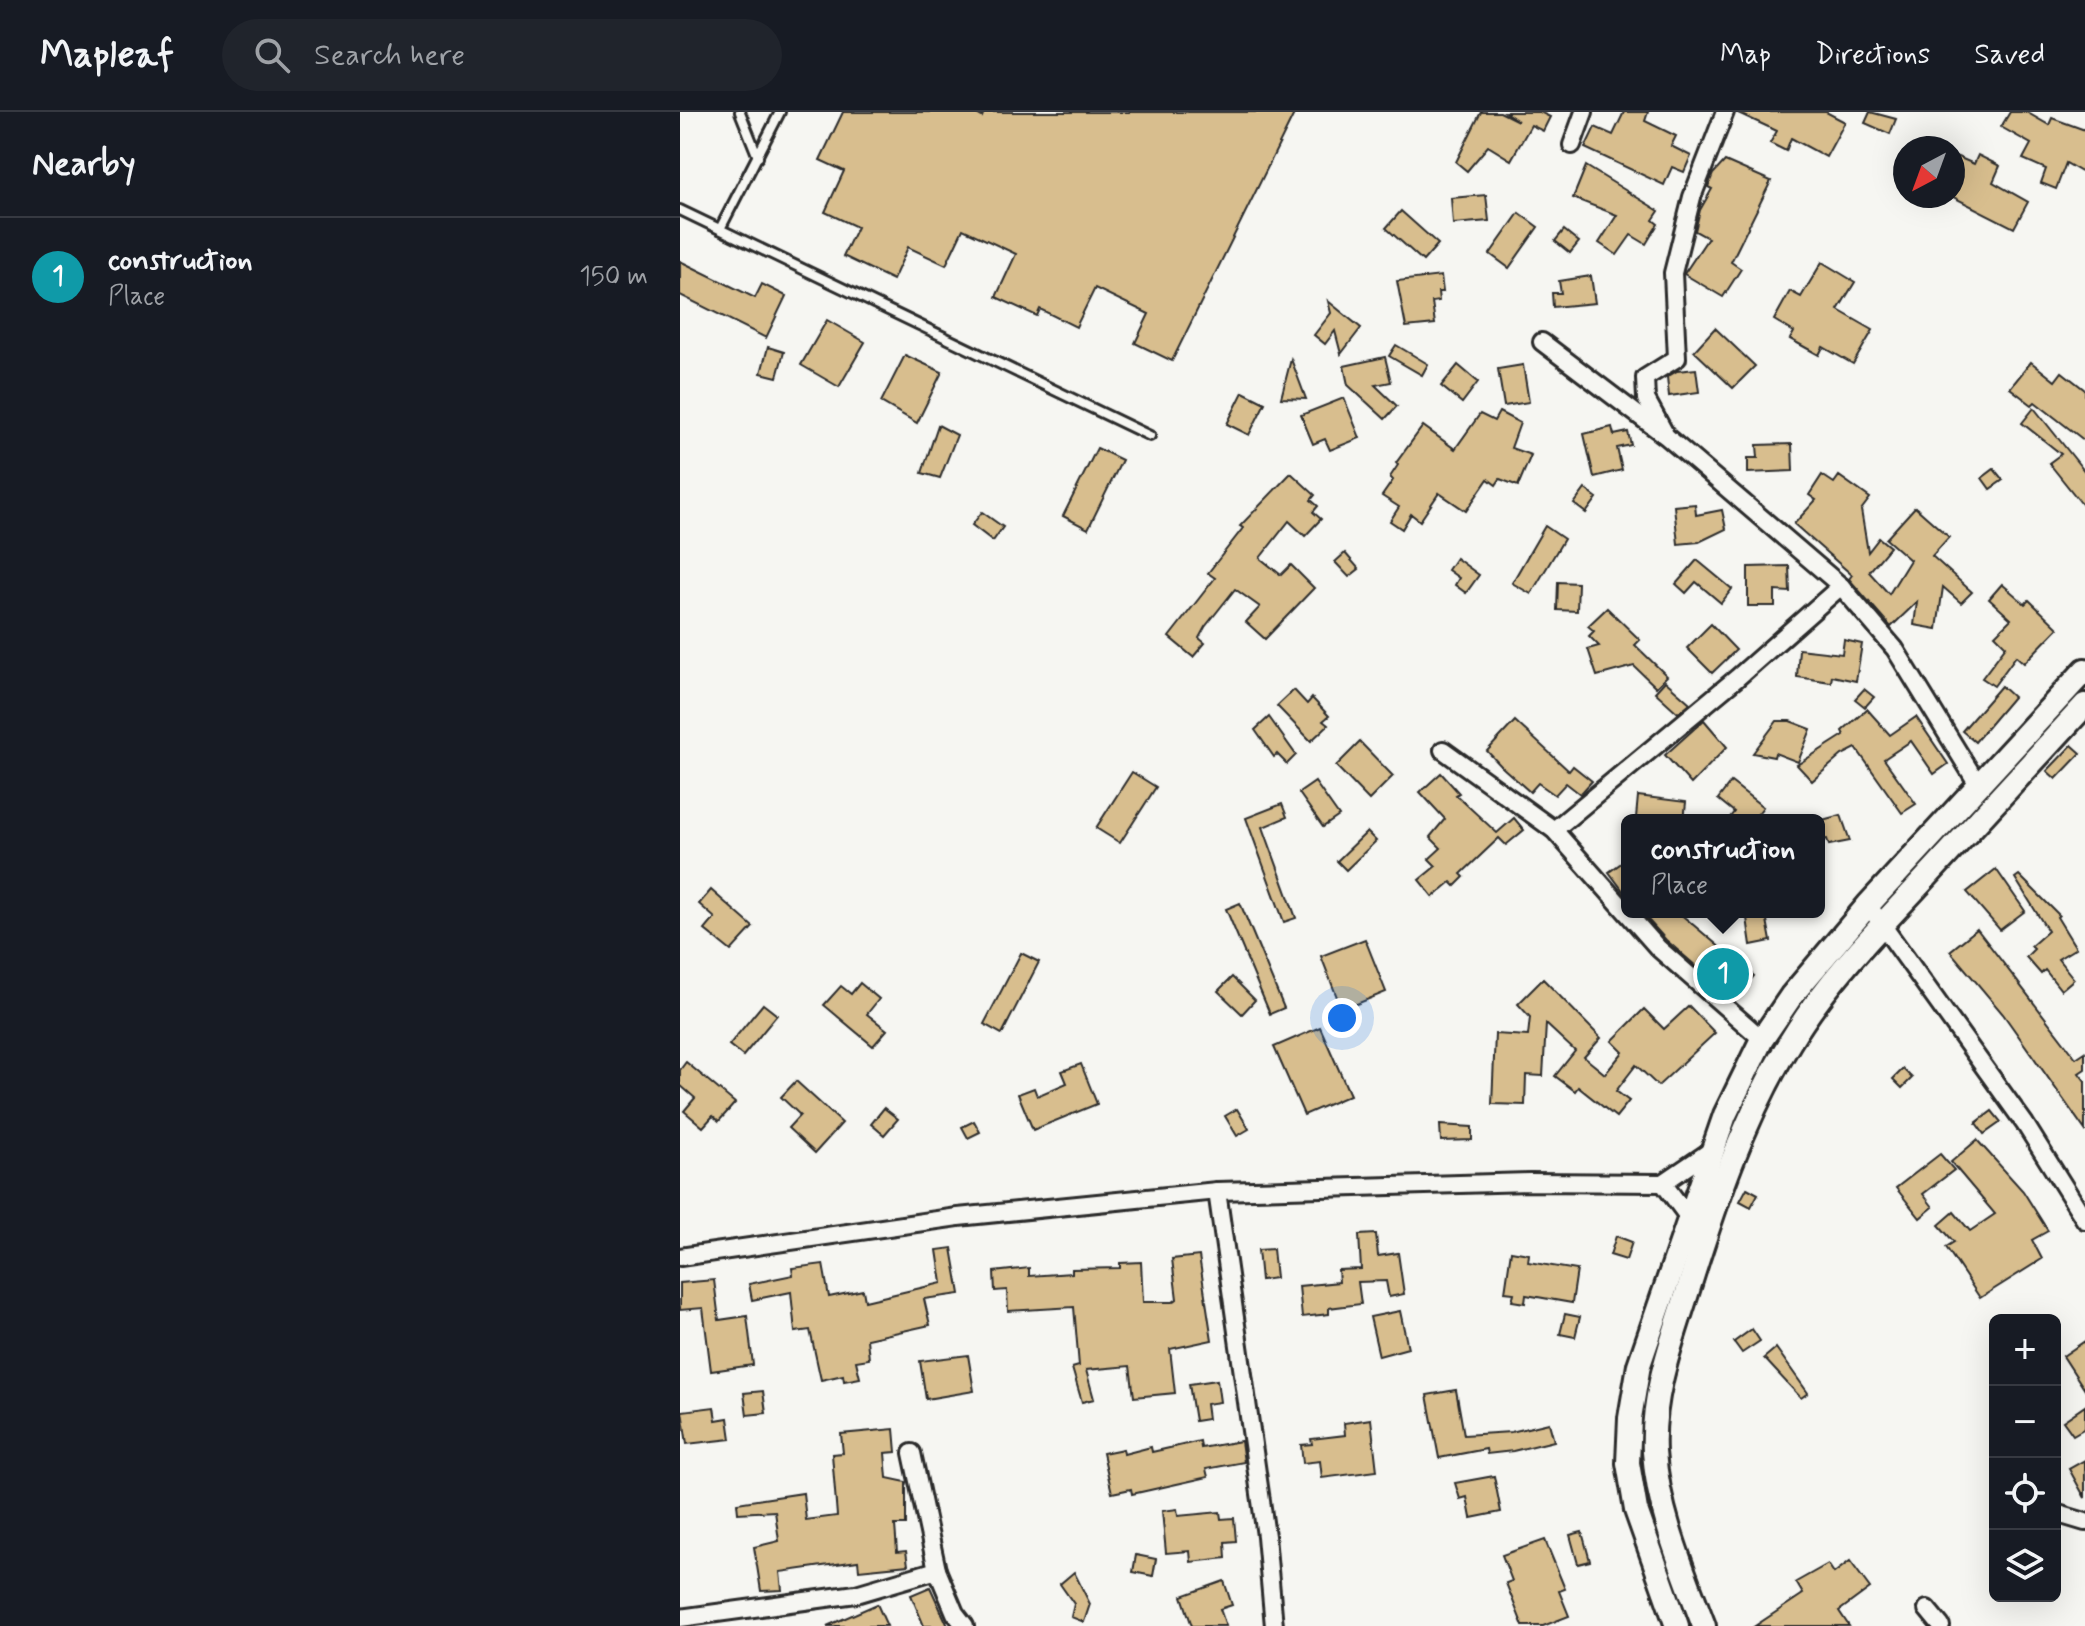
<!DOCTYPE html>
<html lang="en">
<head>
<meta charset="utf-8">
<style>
	body { margin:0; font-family:Mynerve,sans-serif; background:#20242c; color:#f1f3f6 }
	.controls { position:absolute; right:24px; bottom:24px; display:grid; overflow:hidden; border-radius:12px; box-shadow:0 8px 32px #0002 }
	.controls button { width:72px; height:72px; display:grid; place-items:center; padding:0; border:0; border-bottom:2px solid #363941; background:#171b24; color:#f1f3f6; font:40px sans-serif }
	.compass { position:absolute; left:1213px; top:24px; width:72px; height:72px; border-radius:50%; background:#171b24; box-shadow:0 8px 32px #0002; rotate:221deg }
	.you { position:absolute; left:662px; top:906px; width:28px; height:28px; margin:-20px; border:6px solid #fff; border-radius:50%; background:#1a73e8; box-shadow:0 0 0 12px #1a73e833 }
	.badge { display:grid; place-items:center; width:52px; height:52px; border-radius:50%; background:#1a73e8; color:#fff; font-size:26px; font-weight:700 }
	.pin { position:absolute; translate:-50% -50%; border:4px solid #fff; box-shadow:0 2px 8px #0006 }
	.popup { position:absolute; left:941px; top:702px; width:204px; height:104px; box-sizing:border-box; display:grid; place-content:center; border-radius:12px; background:#171b24; filter:drop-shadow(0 2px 6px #0005); font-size:26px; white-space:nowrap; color:#9ea1a6 }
	.popup b { font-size:30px; color:#f1f3f6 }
	.popup::after { content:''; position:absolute; left:50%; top:100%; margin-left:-16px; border:16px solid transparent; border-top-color:#171b24 }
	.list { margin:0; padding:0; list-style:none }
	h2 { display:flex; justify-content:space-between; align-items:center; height:104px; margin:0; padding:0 32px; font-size:34px }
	h2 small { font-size:26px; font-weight:400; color:#9ea1a6 }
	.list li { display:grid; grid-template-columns:52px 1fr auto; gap:24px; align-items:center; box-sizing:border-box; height:120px; padding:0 32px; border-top:2px solid #363941 }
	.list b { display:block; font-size:30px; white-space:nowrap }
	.list p { margin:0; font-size:26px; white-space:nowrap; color:#9ea1a6 }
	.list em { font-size:26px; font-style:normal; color:#9ea1a6 }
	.icon { flex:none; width:44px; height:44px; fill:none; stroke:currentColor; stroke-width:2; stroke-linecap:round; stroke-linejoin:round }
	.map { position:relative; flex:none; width:1405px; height:1514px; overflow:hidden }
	header { display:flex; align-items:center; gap:48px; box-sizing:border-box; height:112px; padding:0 40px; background:#171b24; border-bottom:2px solid #363941 }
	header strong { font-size:38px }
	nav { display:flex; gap:44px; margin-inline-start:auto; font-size:28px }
	.search { width:560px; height:72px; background:#20242c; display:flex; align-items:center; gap:20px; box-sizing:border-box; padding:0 28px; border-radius:44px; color:#9ea1a6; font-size:30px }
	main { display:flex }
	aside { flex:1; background:#171b24 }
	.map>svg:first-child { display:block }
</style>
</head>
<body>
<header>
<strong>Mapleaf</strong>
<div class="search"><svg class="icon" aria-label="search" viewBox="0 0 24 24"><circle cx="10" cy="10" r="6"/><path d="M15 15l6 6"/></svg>Search here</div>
<nav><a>Map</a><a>Directions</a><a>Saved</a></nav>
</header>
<main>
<aside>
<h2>Nearby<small></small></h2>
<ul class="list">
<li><span class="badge" style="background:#0f9aa8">1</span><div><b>construction</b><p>Place</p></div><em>150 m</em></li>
</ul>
</aside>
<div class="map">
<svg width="1405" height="1514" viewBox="0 0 1405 1514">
	<rect width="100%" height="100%" fill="#f6f6f2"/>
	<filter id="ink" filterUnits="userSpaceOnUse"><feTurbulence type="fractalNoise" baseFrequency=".0125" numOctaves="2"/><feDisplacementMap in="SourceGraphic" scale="16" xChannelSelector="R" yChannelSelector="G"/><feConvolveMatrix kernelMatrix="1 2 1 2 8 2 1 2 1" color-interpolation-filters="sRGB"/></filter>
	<g filter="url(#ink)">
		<!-- building -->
		<g fill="#d8be8e" stroke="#2b2b2b" stroke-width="2">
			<polygon points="163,0 293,0 302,5 304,0 615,0 492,249 455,231 469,202 415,176 396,215 360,197 357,204 316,185 336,142 283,117 266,153 228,135 213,168 163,144 177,115 145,100 164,59 140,48"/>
			<polygon points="801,0 820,0 838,9 825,0 860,0 870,5 863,19 851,13 831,48 808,34 787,59 776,50"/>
			<polygon points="944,0 968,0 965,9 996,24 991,34 1011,44 1004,60 992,55 984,73 905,36 915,15 933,23"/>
			<polygon points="1056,0 1146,0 1165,10 1146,45 1111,26 1106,39 1090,31 1097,19"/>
			<polygon points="1190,0 1216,7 1210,22 1185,11"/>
			<polygon points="1330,0 1346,0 1369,13 1372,6 1405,18 1405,62 1386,51 1376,77 1361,71 1366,57 1343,47 1351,32 1321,15"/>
			<polygon points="1273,43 1294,52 1298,43 1320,54 1313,70 1348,90 1334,116 1273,85"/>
			<polygon points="1045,49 1091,69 1051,150 1061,157 1043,185 1004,162 1028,126 1015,119 1020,98 1032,77 1028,75 1033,62"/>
			<polygon points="906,54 979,99 973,108 978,112 966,132 951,123 937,143 919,131 937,103 893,86"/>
			<polygon points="806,83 809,109 773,112 771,86"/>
			<polygon points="721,99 758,132 743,149 706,116"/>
			<polygon points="839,101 858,115 829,156 810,142"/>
			<polygon points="884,118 899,130 890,141 875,129"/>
			<polygon points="0,149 75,186 82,172 106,184 86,226 0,183"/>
			<polygon points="1142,150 1175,170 1158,198 1193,218 1173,252 1143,235 1139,243 1110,227 1114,220 1094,208 1110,179 1121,185"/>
			<polygon points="761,164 763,180 758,180 759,189 752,190 755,212 726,215 717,169"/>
			<polygon points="911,164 915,191 873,195 872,181 881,181 879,169"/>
			<polygon points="648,189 681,216 661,242 655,219 645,232 634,223 651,201"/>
			<polygon points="147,208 185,230 159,275 121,253"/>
			<polygon points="1035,216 1075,254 1053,276 1014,239"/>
			<polygon points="716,233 748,252 742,263 709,244"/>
			<polygon points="88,235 104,240 97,265 81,261"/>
			<polygon points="225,243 262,260 237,311 201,290"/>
			<polygon points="705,245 711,270 695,273 717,294 705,307 668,273 664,254"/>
			<polygon points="611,247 626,287 601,286"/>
			<polygon points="1351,250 1375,269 1382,260 1405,278 1405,329 1355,290 1352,293 1330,276"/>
			<polygon points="778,253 798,270 782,291 761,274"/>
			<polygon points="843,253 849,290 824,294 818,257"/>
			<polygon points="1016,257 1019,280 989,284 987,265 997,259"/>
			<polygon points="563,280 585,291 569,323 547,312"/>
			<polygon points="664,286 680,326 650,338 645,327 633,332 621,303"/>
			<polygon points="1354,296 1405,360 1405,396 1369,351 1381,342 1342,311"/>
			<polygon points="819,300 840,311 831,336 851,343 838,374 820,367 816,373 808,367 786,399 759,381 740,409 731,402 722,417 710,409 719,395 702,384 713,368 710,365 718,353 716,351 743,314 775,337 800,302 814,309"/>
			<polygon points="258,313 277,323 260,366 242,361"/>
			<polygon points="932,315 934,323 948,320 951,333 937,336 942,358 914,365 904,322"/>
			<polygon points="1112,332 1113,359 1068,361 1068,346 1078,346 1077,333"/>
			<polygon points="417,336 442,348 408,417 383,404"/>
			<polygon points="1314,357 1323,368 1310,377 1302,366"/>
			<polygon points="611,361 635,383 631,388 638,394 633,400 641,407 625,424 609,409 580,446 601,463 611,453 634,476 585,527 566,510 580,495 555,477 525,515 519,526 525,531 513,545 489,525 535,466 528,461 563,416 560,414"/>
			<polygon points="1142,363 1154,371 1159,364 1190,386 1181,398 1188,440 1199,426 1210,435 1189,460 1209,482 1230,448 1206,427 1235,395 1269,425 1252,444 1292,480 1281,491 1263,475 1257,517 1234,513 1237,490 1211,515 1169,467 1172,463 1114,412 1136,388 1129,383"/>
			<polygon points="905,377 917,386 906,401 894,392"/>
			<polygon points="1015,392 1016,403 1042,398 1046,417 1019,430 998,432 994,394"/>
			<polygon points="302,400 323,415 313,429 292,413"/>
			<polygon points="865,414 884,427 851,482 832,471"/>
			<polygon points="665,441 679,457 669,465 655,450"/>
			<polygon points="776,446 799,463 786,481 775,473 779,466 768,458"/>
			<polygon points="1017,448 1052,477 1041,491 1016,470 1006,481 996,472"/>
			<polygon points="1109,454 1110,480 1095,479 1095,494 1068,494 1068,455"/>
			<polygon points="878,470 898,471 897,499 877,498"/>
			<polygon points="1322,472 1345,492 1349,488 1378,516 1344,551 1336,544 1314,574 1302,566 1326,534 1315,523 1331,507 1309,487"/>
			<polygon points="927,496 960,528 955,533 987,564 976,575 954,554 917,564 908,537 919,534 909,524 914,519 908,514"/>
			<polygon points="1031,512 1056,538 1032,561 1007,536"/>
			<polygon points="1164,528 1182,532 1176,569 1152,564 1151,570 1117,565 1119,537 1162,542"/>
			<polygon points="985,569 1010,591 998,601 975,580"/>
			<polygon points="1321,574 1333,585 1295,630 1282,619"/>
			<polygon points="1184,577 1194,585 1185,595 1175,587"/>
			<polygon points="614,578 627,592 632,586 649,604 643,609 648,613 631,629 597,594"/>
			<polygon points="1187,597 1210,623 1236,605 1268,652 1254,662 1231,629 1204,647 1236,692 1222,701 1176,636 1162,643 1132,669 1117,653 1164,623 1162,619"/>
			<polygon points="589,605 616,643 607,652 597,642 594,645 575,618"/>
			<polygon points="1024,608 1047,635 1011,672 985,643"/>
			<polygon points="835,609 889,659 893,654 912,669 903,679 900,682 886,671 875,683 858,671 850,680 822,655 807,639"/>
			<polygon points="1097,609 1110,609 1131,617 1118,650 1095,641 1094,645 1073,641"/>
			<polygon points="680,630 713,664 689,688 656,654"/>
			<polygon points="1392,633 1401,641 1376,667 1367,659"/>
			<polygon points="452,660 476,675 440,731 416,716"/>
			<polygon points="761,661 779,681 776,683 817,721 834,706 844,718 826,733 819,726 781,762 784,765 775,774 771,770 753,785 739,768 756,754 749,747 761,736 750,725 765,707 740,680"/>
			<polygon points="635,670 659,704 643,715 619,681"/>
			<polygon points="1051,670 1083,695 1073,708 1048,708 1054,700 1038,687"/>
			<polygon points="958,684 1006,690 1004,708 956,706"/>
			<polygon points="602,692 607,705 583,715 616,806 604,810 566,706"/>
			<polygon points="1161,703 1170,729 1149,733 1147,727 1139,728 1142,708"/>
			<polygon points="687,720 696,729 666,758 657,749"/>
			<polygon points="947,747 947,784 929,760"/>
			<polygon points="1316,757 1345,799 1320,818 1287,780"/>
			<polygon points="1339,763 1379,803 1377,805 1396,836 1378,847 1394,867 1381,878 1365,858 1361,862 1346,845 1354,837 1351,834 1368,819 1335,766"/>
			<polygon points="31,778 73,815 51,839 25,818 35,806 19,792"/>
			<polygon points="560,791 604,896 590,902 546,797"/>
			<polygon points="961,800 998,800 1074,864 1055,888 986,828"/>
			<polygon points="1086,803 1091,829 1071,833 1067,806"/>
			<polygon points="1297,817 1396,946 1405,940 1405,957 1399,961 1405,969 1405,1018 1323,902 1270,839"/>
			<polygon points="685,827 706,880 662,898 641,844"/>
			<polygon points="341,841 359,850 322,922 304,912"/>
			<polygon points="552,865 575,888 562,902 538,879"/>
			<polygon points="863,867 921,926 904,945 925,962 943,940 932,929 964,897 984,917 1009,894 1035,921 978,974 956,953 936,979 949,989 936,1005 898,975 895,979 875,964 895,939 866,912 863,964 846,963 845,993 812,992 815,922 848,924 850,905 838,892"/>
			<polygon points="180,871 199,887 187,902 207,918 193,934 144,893 161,874 171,882"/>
			<polygon points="83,892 97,903 63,944 49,933"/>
			<polygon points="640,915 670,983 624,1003 594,935"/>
			<polygon points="6,950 55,991 39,1009 33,1004 23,1015 4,999 15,986 0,973 0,958"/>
			<polygon points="401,952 417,992 353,1018 338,982 354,976 357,984 387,971 382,959"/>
			<polygon points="1223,957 1232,966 1222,976 1213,967"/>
			<polygon points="116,969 162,1011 135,1041 108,1016 120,1003 101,985"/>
			<polygon points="204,996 218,1007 204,1023 191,1012"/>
			<polygon points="557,997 569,1017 557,1024 545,1004"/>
			<polygon points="1312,999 1321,1010 1304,1022 1296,1011"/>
			<polygon points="294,1009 300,1020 288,1026 282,1015"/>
			<polygon points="760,1013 792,1015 792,1028 761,1029"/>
			<polygon points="1297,1028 1343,1079 1368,1119 1352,1128 1362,1147 1300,1186 1266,1135 1274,1130 1259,1113 1274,1100 1290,1119 1315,1102 1271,1050"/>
			<polygon points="1260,1042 1274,1058 1243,1082 1253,1095 1240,1106 1216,1076"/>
			<polygon points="1067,1076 1078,1082 1071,1095 1060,1089"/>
			<polygon points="696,1122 698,1144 718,1141 724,1182 709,1185 706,1169 678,1170 681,1192 649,1196 649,1202 622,1205 619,1174 659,1170 658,1158 681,1157 679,1123"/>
			<polygon points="936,1124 952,1130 946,1148 930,1143"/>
			<polygon points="272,1136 280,1182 244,1187 250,1213 187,1227 189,1247 176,1249 180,1266 164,1269 163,1263 141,1268 130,1218 115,1220 111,1180 72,1188 69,1172 113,1163 112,1156 143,1152 149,1185 183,1178 185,1189 262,1171 257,1138"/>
			<polygon points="593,1137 596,1166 581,1168 578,1138"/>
			<polygon points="831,1139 849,1142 848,1150 897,1158 892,1191 846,1183 845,1191 832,1189 834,1181 825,1180"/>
			<polygon points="519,1144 532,1228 490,1237 495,1281 454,1285 450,1254 406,1258 414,1287 402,1290 392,1256 399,1254 394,1195 328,1199 327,1178 315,1179 314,1160 349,1156 349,1164 392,1161 392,1157 440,1156 440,1151 461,1150 463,1190 493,1190 497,1187 492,1147"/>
			<polygon points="34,1168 39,1208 67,1204 73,1253 31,1259 23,1196 0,1198 0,1171"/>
			<polygon points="720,1199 728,1236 699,1244 690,1205"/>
			<polygon points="885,1202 900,1205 895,1225 880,1222"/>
			<polygon points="1072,1217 1080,1229 1062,1241 1054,1230"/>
			<polygon points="1405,1229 1405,1278 1383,1244"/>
			<polygon points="1096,1236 1128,1281 1121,1286 1084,1246"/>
			<polygon points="288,1243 294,1279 246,1287 240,1249"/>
			<polygon points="537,1268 540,1290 526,1292 528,1307 515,1309 509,1272"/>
			<polygon points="776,1278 784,1323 831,1320 869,1311 874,1329 833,1339 807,1342 806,1337 759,1346 747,1283"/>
			<polygon points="83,1279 86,1301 67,1303 64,1281"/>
			<polygon points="1405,1294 1405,1316 1393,1323 1383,1309"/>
			<polygon points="34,1295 36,1308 48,1306 51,1327 7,1332 2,1299"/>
			<polygon points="691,1307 697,1359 642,1366 640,1349 623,1351 621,1333 632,1332 631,1327 665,1323 664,1311"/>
			<polygon points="214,1317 216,1340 205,1341 207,1366 226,1370 226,1413 215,1413 217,1440 226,1439 228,1453 179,1458 178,1449 100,1460 102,1478 81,1479 74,1435 99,1429 95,1399 58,1401 57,1391 123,1381 126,1408 157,1404 152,1342 163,1341 161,1322"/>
			<polygon points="520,1329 521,1336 561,1329 564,1350 526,1357 528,1365 452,1382 451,1377 432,1381 423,1341 443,1337 444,1342 471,1335 472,1340"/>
			<polygon points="1405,1348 1405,1386 1389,1357"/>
			<polygon points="814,1364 821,1400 791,1406 787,1385 780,1387 775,1371"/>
			<polygon points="497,1397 498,1404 540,1400 541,1407 554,1406 556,1429 545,1430 546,1446 511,1450 510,1439 486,1441 482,1399"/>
			<polygon points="902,1420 910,1449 898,1452 890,1423"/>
			<polygon points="865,1428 885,1477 879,1479 889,1504 863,1514 843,1514 826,1471 832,1469 822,1443"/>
			<polygon points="456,1443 476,1447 473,1464 453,1460"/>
			<polygon points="1170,1449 1190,1476 1159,1499 1169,1514 1075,1514 1123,1482 1116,1470 1148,1452 1154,1461"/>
			<polygon points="394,1460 410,1492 404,1510 391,1505 394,1492 380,1472"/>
			<polygon points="544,1469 552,1493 540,1497 546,1514 512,1514 502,1484"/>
			<polygon points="250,1475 268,1514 244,1514 231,1483"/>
			<polygon points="197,1492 207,1514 147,1514"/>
		</g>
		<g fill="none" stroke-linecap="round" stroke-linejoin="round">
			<!-- lane casing -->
			<g stroke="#2b2b2b" stroke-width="14">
				<g id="lane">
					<polyline points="60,0 78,45"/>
					<polyline points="0,98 470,324"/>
					<polyline points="40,117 100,0"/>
				</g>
			</g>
			<!-- street casing -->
			<g stroke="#2b2b2b" stroke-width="22">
				<g id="street">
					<polyline points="892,33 904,0"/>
					<polyline points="862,230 987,325 1161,474 1215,537 1299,674"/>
					<polyline points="984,320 966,287 965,266 997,246 993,161 1012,85 1045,0"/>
					<polyline points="763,638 874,718 978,836 1082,927"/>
					<polyline points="874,718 1057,566 1161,474"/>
					<polyline points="1188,793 1345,1012 1405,1108"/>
					<polyline points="983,1071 1009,1106"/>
					<polyline points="537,1079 586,1424 594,1514"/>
					<polyline points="0,1145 278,1105 537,1079 849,1070 983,1071 1033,1037"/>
					<polyline points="232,1341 257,1458"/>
					<polyline points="1375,1401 1405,1410"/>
					<polyline points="1247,1497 1261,1514"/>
					<polyline points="0,1506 176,1482 257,1458 275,1501 285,1514"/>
				</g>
			</g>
			<!-- secondary casing -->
			<g stroke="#2b2b2b" stroke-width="28">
				<g id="secondary">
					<polyline points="997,1514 956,1398 948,1351 950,1306 959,1253 1045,1003 1082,927 1112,883 1188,793 1405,558"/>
					<path d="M1024 1514C1003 1458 978 1400 974 1340 971 1283 992 1229 1009 1175 1035 1092 1064 1005 1110 930 1145 872 1195 820 1241 771 1296 712 1350 652 1405 593"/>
				</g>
			</g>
			<!-- lane -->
			<use href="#lane" stroke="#f6f6f2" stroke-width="8"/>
			<!-- street -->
			<use href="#street" stroke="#f6f6f2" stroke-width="16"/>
			<!-- secondary -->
			<use href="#secondary" stroke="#f6f6f2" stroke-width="22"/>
		</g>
	</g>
</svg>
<div class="controls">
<button>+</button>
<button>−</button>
<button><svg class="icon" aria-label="locate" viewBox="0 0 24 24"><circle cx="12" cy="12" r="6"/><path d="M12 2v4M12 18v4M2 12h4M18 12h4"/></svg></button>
<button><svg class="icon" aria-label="layers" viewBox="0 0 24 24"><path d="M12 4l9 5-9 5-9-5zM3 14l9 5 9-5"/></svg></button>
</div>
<svg class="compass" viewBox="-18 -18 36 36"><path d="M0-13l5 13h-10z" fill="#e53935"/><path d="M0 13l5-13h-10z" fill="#9ea1a6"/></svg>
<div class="you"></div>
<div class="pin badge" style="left:1043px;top:862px;background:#0f9aa8">1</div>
<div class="popup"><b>construction</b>Place</div>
</div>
</main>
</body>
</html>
